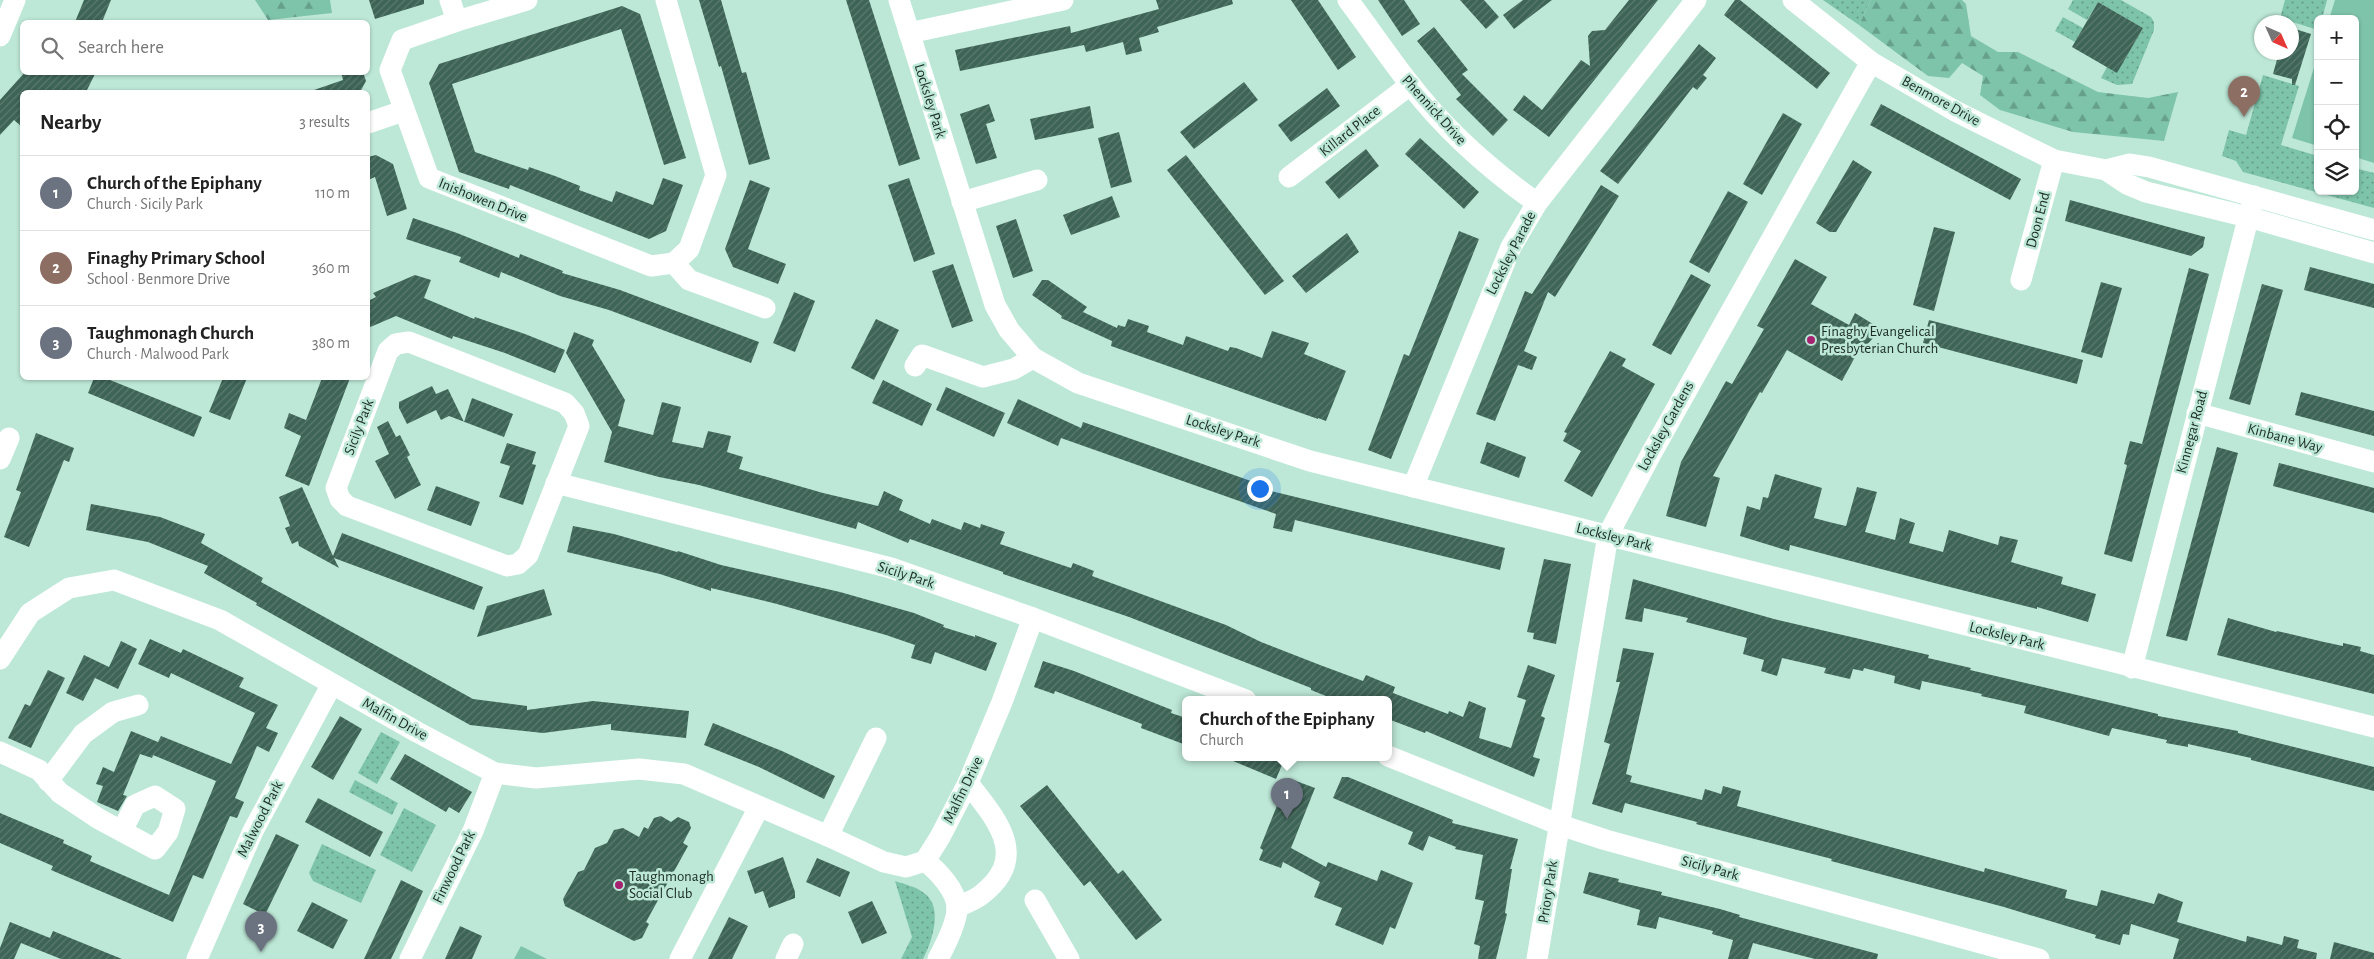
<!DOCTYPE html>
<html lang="en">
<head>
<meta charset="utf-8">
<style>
	body { margin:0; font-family:"Alegreya Sans",sans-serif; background:#f2f2f2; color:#222 }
	.controls { position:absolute; right:15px; top:15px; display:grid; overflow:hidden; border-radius:8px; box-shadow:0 1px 4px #0004 }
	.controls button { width:45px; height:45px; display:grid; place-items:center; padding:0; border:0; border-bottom:1px solid #e0e0e0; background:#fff; color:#222; font:25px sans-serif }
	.compass { position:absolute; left:2254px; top:15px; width:45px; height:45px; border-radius:50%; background:#fff; box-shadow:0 1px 4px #0004; rotate:135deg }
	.you { position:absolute; left:1259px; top:488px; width:18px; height:18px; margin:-12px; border:4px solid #fff; border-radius:50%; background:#1a73e8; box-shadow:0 0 0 8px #1a73e833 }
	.badge { display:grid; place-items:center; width:32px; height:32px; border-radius:50%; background:#0f766e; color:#fff; font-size:16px; font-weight:700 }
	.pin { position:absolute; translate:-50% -41px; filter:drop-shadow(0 1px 2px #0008) }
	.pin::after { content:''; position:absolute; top:26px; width:18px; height:15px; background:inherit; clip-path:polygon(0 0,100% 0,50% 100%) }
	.popup { position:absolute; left:1182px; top:696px; width:210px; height:65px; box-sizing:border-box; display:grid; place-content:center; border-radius:8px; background:#fff; filter:drop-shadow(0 1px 4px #0005); font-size:16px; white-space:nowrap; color:#767676 }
	.popup b { font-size:19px; color:#222 }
	.popup::after { content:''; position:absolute; left:50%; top:100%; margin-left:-10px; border:10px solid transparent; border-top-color:#fff }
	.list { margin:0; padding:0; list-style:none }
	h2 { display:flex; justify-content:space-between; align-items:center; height:65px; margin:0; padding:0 20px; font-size:21px }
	h2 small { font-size:16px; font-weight:400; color:#767676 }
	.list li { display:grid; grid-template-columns:32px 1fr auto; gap:15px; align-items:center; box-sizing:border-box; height:75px; padding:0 20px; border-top:1px solid #e0e0e0 }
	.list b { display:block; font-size:19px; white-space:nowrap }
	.list p { margin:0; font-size:16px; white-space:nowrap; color:#767676 }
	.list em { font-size:16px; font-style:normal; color:#767676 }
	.icon { flex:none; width:28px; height:28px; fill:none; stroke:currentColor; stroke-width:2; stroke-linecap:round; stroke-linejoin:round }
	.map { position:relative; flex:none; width:2374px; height:959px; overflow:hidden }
	.search { position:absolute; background:#fff; box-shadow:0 1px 4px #0004; left:20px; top:20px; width:350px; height:55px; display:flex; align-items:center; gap:12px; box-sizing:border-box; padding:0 18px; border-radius:8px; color:#767676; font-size:19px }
	.panel { position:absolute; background:#fff; box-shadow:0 1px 4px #0004; left:20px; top:90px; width:350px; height:290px; border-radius:8px }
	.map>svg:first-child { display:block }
</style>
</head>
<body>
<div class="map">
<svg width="2374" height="959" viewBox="0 0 2374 959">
	<defs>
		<pattern id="grass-dots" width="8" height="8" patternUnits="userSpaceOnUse" patternTransform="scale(1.25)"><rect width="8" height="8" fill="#7ec4ab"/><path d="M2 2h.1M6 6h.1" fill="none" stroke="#669f8b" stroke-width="1.8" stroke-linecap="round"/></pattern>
		<pattern id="forest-firs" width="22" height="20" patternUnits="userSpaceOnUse" patternTransform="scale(1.25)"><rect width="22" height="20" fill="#7ec4ab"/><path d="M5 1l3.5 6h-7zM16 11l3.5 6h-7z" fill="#669f8b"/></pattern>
		<pattern id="building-hatch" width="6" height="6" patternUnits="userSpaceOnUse" patternTransform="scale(1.25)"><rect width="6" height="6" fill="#3d6456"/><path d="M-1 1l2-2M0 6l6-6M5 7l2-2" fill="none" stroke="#5c7b70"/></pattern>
	</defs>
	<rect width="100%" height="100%" fill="#bde8d7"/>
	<!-- grass -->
	<g fill="url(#grass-dots)">
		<polygon points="1823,0 1871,0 1859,25"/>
		<polygon points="2073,0 2121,0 2151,17 2154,22 2154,30 2132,84 2117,85 2101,78 2107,67 2117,72 2143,28 2098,2 2087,20 2068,9"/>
		<polygon points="2285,0 2327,0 2322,19 2318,19 2318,30 2280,18"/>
		<polygon points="2063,17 2083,28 2075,42 2055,31"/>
		<polygon points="2263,75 2299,86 2281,145 2318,156 2318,191 2355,191 2355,168 2374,173 2374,208 2243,172 2236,161 2222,156 2229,130 2246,135"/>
		<polygon points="381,732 400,742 377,784 358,773"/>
		<polygon points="355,780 398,803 392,815 349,792"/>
		<polygon points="404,808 436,825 412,872 380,855"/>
		<polygon points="322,844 376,870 361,903 313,881 309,873"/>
		<path d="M895 881C904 884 917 887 924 893 944 907 932 942 923 959H901L912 937Z"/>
	</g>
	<!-- forest -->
	<g fill="url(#forest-firs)">
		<polygon points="255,0 330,0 332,13 268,20"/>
		<polygon points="1871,0 1962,0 1966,4 1971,36 1998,52 2018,52 2098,92 2148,98 2178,92 2164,141 2073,132 2000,110 1980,95 1983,76 1962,63 1949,78 1928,76 1859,25"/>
	</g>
	<!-- pitch -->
	<g fill="#7ec4ab">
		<polygon points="2335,0 2374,0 2374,163 2355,157 2355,19 2329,19"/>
		<polygon points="2318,55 2318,146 2292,138"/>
		<polygon points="521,946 547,959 514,959"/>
	</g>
	<!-- building -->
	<g fill="url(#building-hatch)">
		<polygon points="84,0 111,0 102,22 75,22"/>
		<polygon points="369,0 424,0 424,4 375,19"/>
		<polygon points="699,0 721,0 742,73 746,72 770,159 749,165 721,66 719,67"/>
		<polygon points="846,0 869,0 920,159 899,166"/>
		<polygon points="1156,0 1232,0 1233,4 1157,27 1159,32 1139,38 1142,51 1126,55 1123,42 1086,52 1084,45 960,71 955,50 1070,26 1071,33 1159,9"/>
		<polygon points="1291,0 1318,0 1356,57 1338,70"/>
		<polygon points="1378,0 1404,0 1420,24 1402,36"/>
		<polygon points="1460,0 1484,0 1499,17 1486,29"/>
		<polygon points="1523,0 1552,0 1514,29 1503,15"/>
		<polygon points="1629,0 1658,0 1549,137 1513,110 1524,95 1542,110 1581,60 1590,66 1588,36 1592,31 1605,30"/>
		<polygon points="1735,0 1740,0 1830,73 1817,89 1724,15"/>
		<polygon points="2098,2 2143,28 2117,73 2072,47"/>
		<polygon points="622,6 640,14 686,158 664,165 621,29 452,84 475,152 528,170 529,167 555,176 580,186 579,190 612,202 616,191 653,205 663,178 683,185 666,231 649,239 510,185 509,189 459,172 429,83 439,64"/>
		<polygon points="1434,27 1468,70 1462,74 1508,120 1493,136 1456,99 1461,95 1417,41"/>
		<polygon points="2292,28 2311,34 2295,85 2292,85 2292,79 2273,74 2279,52 2292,52"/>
		<polygon points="1699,44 1716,58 1703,75 1707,78 1697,90 1693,87 1618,184 1600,171"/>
		<polygon points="25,72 96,72 86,92 22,92 22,127 14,120 0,135 0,100"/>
		<polygon points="341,72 363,72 366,81 360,92 314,92 314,90 343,80"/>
		<polygon points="1244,82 1258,100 1194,149 1180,132"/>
		<polygon points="1327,88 1340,106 1291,142 1278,125"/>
		<polygon points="989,104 995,121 986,124 997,158 976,164 960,114"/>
		<polygon points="1881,104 2021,179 2010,200 1870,125"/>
		<polygon points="1090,106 1094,128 1035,140 1030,119"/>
		<polygon points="1783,113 1802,124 1762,195 1743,184"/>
		<polygon points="1119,132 1132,182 1111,188 1098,138"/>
		<polygon points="1420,138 1479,192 1464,209 1405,154"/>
		<polygon points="1366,149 1379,166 1339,199 1325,182"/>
		<polygon points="376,155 393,164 407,209 387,216 375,177 368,180 368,157"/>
		<polygon points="1186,155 1284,281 1265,295 1167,170"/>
		<polygon points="1853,160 1872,172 1836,232 1830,232 1816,223"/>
		<polygon points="909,178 935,254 914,262 888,185"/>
		<polygon points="750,180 770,188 748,249 786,264 778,284 733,267 725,249"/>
		<polygon points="1601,185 1619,196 1555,297 1548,292 1524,351 1537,357 1532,370 1518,365 1495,421 1476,414 1525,291 1532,294"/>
		<polygon points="1728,191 1748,202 1709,273 1689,262"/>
		<polygon points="1112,196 1120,217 1071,235 1063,215"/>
		<polygon points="2070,200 2205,237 2203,247 2191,256 2065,221"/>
		<polygon points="413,218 457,233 519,258 520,254 563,271 562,273 620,290 759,342 751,363 609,310 560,296 501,272 499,278 459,262 461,257 406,239"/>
		<polygon points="1016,219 1033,271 1013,278 996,226"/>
		<polygon points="1934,227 1955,232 1934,311 1913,305"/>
		<polygon points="1459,231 1479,239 1391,459 1368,450 1404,354 1409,356"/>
		<polygon points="1347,233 1359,252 1306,293 1292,276"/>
		<polygon points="1795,259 1827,277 1811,304 1849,325 1855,313 1881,329 1866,346 1862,344 1842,381 1787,350 1762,393 1760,392 1748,413 1713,476 1720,478 1706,527 1666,516 1681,462 1726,381 1732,384 1764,329 1757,326"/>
		<polygon points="953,264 973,321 952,328 932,271"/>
		<polygon points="2310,267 2374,284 2374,308 2304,290"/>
		<polygon points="2189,268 2209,274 2132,562 2104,554 2127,465 2124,464 2130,441 2142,444"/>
		<polygon points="1691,274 1711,285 1671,355 1652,345"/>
		<polygon points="415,275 431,280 424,298 474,319 475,317 525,334 565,350 555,373 505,353 453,336 452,339 396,316 368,328 368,301 376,297 373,293"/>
		<polygon points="1042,280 1048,280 1087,307 1083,312 1117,328 1118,325 1125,327 1128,319 1149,326 1147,332 1183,345 1186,336 1228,351 1230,347 1236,348 1262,358 1272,331 1309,343 1304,354 1346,371 1326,421 1318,418 1318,419 1111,346 1112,341 1061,318 1062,316 1032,295"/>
		<polygon points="2101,282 2122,288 2102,358 2081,352"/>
		<polygon points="2262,284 2283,290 2250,405 2229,399"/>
		<polygon points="794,292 815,301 795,352 773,343"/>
		<polygon points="876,319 899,330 874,380 851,368"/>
		<polygon points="1929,320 2083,360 2077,384 1923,343"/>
		<polygon points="574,332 594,340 592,345 625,400 618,426 653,435 662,402 681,407 672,442 703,448 708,431 731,436 727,452 743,457 739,469 823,493 878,506 884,491 903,500 899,510 930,524 932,519 961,530 964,522 980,528 981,524 1005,532 1000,544 1071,568 1073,563 1094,571 1092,576 1226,625 1261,642 1320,665 1363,681 1366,675 1395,687 1393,693 1448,714 1449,711 1463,717 1469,701 1486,708 1479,738 1511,748 1526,700 1517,697 1528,665 1555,675 1541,716 1545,718 1533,757 1540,759 1534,777 1426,731 1425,733 1388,719 1388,700 1336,700 1311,690 1311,688 1129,617 1003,574 1003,572 910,539 908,543 858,522 856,529 699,485 659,477 604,462 612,432 566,353"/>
		<polygon points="1610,351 1626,359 1622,366 1655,384 1592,497 1564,481 1581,451 1563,441 1567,433 1564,432"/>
		<polygon points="94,378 105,378 202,417 194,437 88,393"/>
		<polygon points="223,378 247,378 230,420 209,412"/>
		<polygon points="322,378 350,378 309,486 285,476 301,436 284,428 289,413 306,420"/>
		<polygon points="883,380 932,404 922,426 872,403"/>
		<polygon points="432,386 436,394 448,389 464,422 472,398 513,414 504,437 449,416 441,420 436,410 407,424 399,408 399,402"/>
		<polygon points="946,387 1005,413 994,437 936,410"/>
		<polygon points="2301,392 2374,411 2374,436 2295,415"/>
		<polygon points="1018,399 1081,428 1083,422 1268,487 1267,490 1505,548 1500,570 1295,520 1292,532 1273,528 1276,514 1061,438 1058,446 1007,423"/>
		<polygon points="388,421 396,437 400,435 410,455 407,457 421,485 395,499 375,461 389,454 377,427"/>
		<polygon points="36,433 74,448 69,462 64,460 29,547 4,537 21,492 16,490"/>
		<polygon points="1487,442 1526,457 1519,478 1480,463"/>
		<polygon points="507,443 536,452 532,464 536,465 523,505 499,497 510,466 500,463"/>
		<polygon points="2217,447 2238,453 2187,641 2166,636"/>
		<polygon points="2279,463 2374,488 2374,513 2273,486"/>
		<polygon points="1775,474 1822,488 1814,518 1829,522 1846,526 1857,487 1877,492 1865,532 1895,540 1900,518 1915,523 1909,543 1943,552 1949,530 1998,545 2000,536 2018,540 2011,562 2063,577 2061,584 2096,594 2088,622 2037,607 2037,609 1938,584 1790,545 1789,551 1740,536 1747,506 1760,510 1763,497 1768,498"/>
		<polygon points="436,486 480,502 471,526 427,510"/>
		<polygon points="302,487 333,556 342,533 442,571 483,587 474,610 334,558 339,568 299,546 298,541 292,544 285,528 290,526 279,497"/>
		<polygon points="91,504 160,517 205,534 201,543 263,578 261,582 473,699 527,706 527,710 593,701 689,711 686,738 611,730 611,724 543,733 470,725 256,605 257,603 204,573 208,566 148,542 86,530"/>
		<polygon points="573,526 614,534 677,552 678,551 721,565 840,592 914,613 944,625 943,627 975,637 975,635 997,643 986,671 935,652 931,664 911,658 915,645 886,635 777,604 711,588 711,591 660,574 567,552"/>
		<polygon points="1544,559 1571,564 1556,644 1533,639 1534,633 1527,632"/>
		<polygon points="1633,579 1774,619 1929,655 1928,658 1971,668 1970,670 2158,714 2158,716 2238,731 2238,733 2374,767 2374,791 2251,760 2251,758 2188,744 2188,747 2166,743 2167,740 2112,728 2109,736 2024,713 2026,706 1981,696 1982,694 1922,681 1920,690 1894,683 1895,676 1864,668 1863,671 1853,669 1850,679 1824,673 1826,668 1782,658 1777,676 1761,671 1764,660 1743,654 1747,638 1686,622 1688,618 1644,608 1642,622 1625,619"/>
		<polygon points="544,589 552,615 477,637 487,606"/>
		<polygon points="2228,618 2276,632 2277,631 2324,642 2343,646 2343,643 2361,647 2360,651 2374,655 2374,694 2217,655"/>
		<polygon points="150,639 181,653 183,649 244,678 239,687 278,705 266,728 278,733 269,752 257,746 235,798 244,802 237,818 230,816 203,879 193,875 173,922 51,870 53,866 0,843 0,813 64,840 63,843 92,856 90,861 169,895 216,781 153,755 154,753 152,758 140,754 123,795 127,796 118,811 97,802 103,786 96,784 103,767 114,772 131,731 158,742 161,736 231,764 255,713 171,673 169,678 138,664"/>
		<polygon points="121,641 137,649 118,689 95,678 83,701 66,693 84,655 109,667"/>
		<polygon points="1623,648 1654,653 1626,774 1632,776 1630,782 1702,800 1705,789 1721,794 1723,786 1741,791 1737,806 1984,872 1985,868 2067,890 2065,898 2097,906 2101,890 2154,904 2158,893 2183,902 2177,922 2246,942 2247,936 2282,945 2284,936 2299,940 2297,948 2317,953 2316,959 2173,959 2179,939 2131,924 2129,935 2123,934 2120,945 2095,938 2096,935 2004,907 1831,861 1832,859 1696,824 1697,822 1625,803 1622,813 1592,804 1610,744 1604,742 1620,682 1616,682"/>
		<polygon points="1043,661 1074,671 1172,710 1171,713 1186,718 1186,745 1141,728 1142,724 1055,691 1054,694 1034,687"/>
		<polygon points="48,670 65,678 31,748 8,738 25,704 30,706"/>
		<polygon points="340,716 362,729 333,780 311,767"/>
		<polygon points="713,723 782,751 835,776 824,799 759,767 704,745"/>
		<polygon points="405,754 472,792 459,813 449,807 446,812 390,779"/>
		<polygon points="1226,758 1285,758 1276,779"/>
		<polygon points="1342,777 1348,777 1411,803 1453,820 1452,823 1518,839 1510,869 1512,869 1505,913 1507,914 1496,959 1478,959 1480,946 1474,944 1484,901 1475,899 1483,855 1455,849 1456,847 1429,836 1423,851 1408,844 1413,832 1333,798"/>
		<polygon points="1288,778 1315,788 1291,848 1326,867 1328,862 1377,881 1381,870 1413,883 1395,929 1390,927 1383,945 1335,925 1342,908 1314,897 1320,882 1283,862 1281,868 1259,860 1263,850 1260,848"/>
		<polygon points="1047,785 1118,874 1123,870 1162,920 1136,940 1090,881 1084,886 1020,806"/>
		<polygon points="318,798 383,832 370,857 305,822"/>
		<polygon points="661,816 671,822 678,817 689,822 691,828 683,843 688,846 646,922 649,924 642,938 634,941 565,906 563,899 578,872 584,870 595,848 607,843 614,830 623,828 639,837 644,827 648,829 654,818"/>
		<polygon points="276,834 299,845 265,915 243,904"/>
		<polygon points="783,857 795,892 795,898 769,908 763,891 755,894 747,871"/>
		<polygon points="817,858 850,872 840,897 806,882"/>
		<polygon points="1589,872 1619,879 1618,882 1662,892 1661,895 1720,909 1740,915 1739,917 1878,954 1877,959 1815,959 1753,943 1748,959 1728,959 1733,940 1712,934 1713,931 1659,917 1656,929 1637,925 1640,910 1583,893"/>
		<polygon points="401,880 423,891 413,913 391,959 364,959"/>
		<polygon points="872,901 887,933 862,944 848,912"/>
		<polygon points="312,902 348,920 333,949 297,931"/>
		<polygon points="729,917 748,926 732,959 708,959"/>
		<polygon points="10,922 50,938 53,931 122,959 61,959 21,943 14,959 0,959 0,948"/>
		<polygon points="460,926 482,936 472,959 445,959"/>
		<polygon points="2334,942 2374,953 2374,959 2330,959"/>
	</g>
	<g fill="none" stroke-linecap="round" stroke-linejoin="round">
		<!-- street -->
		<g stroke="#fff" stroke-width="21">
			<polyline points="450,0 457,21 527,0"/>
			<polyline points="899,0 995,305 1009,330 1033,358 1078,383 1310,461 2374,727"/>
			<path d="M1348 0C1369 28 1388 56 1409 83 1445 130 1489 169 1537 203"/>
			<polyline points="1793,0 1871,62 1955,111 2054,160 2106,170 2127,184 2146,192 2248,217 2374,253"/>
			<polyline points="457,21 402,40 390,70 429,178 651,266 674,263 689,249 716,175 666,0"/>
			<polyline points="909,33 1063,0"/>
			<polyline points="0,36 15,0"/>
			<polyline points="368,123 403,111"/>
			<polyline points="2106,170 2130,164 2149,167 2374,230"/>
			<polyline points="1289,177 1410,85"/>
			<polyline points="962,202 1037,180"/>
			<polyline points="674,263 689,280 765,308"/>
			<polyline points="2021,280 2054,160"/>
			<polygon points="409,342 565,403 574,413 579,426 528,555 518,564 507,566 347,506 340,499 336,488 388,351 396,344"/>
			<polyline points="915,366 922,355 983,377 1014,369 1033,358"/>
			<polyline points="2197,413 2374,462"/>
			<polyline points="0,459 9,438"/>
			<polyline points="556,483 891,568 1033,618 1246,700"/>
			<polyline points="1413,487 1511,247 1537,203 1696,0"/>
			<polyline points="0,659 30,613 69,588 114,580 220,620 417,732 495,773 536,778 639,769 684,774 828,836 884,862 906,867 925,861 940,837 968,783 1002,702 1033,618"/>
			<polyline points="2132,668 2254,196"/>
			<polyline points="0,752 39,770 60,793 99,819 155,849 168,832 175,809 155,796 135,805 122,831"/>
			<polyline points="1388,756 1560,825 1606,840 2039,959"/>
			<polyline points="48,781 83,734 113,712 138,705"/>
			<polyline points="828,836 876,738"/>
			<path d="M925 861C938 871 957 891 957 908 957 922 945 946 938 959"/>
			<polyline points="1035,900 1069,959"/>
			<path d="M957 908C965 903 975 900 981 895 1031 857 996 819 968 783"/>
			<polyline points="197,959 253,831 332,684"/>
			<polyline points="410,959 473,831 495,773"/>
			<polyline points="680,959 759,807"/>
			<polyline points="786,959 793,944"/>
			<polyline points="1537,959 1608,535 1651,454 1871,62"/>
		</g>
	</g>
	<!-- markers -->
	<g fill="#a52270" stroke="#bde8d7" stroke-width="2">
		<circle cx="1811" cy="340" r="5"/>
		<circle cx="619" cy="885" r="5"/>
	</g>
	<g text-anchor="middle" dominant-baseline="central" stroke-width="5" stroke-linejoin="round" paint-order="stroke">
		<!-- street labels -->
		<g font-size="15" fill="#1b2c26" stroke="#bde8d7">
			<text transform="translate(930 101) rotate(73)">Locksley Park</text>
			<text transform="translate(1941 101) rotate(29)">Benmore Drive</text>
			<text transform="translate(1434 110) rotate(48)">Phennick Drive</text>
			<text transform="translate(1350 131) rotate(-38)">Killard Place</text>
			<text transform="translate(483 200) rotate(22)">Inishowen Drive</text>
			<text transform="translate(2038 220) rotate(-75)">Doon End</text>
			<text transform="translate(1511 253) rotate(-63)">Locksley Parade</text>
			<text transform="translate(1666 426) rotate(-61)">Locksley Gardens</text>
			<text transform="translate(359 427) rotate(-69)">Sicily Park</text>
			<text transform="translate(1223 431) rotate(18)">Locksley Park</text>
			<text transform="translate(2192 432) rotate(-75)">Kinnegar Road</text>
			<text transform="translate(2285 438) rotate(15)">Kinbane Way</text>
			<text transform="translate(1614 537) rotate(14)">Locksley Park</text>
			<text transform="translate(906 575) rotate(18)">Sicily Park</text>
			<text transform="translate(2007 636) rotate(14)">Locksley Park</text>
			<text transform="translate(395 719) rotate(29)">Malfin Drive</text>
			<text transform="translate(963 790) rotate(-64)">Malfin Drive</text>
			<text transform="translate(260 819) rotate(-63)">Malwood Park</text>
			<text transform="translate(454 867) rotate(-64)">Finwood Park</text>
			<text transform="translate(1710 868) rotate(15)">Sicily Park</text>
			<text transform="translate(1548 892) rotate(-81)">Priory Park</text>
		</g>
		<!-- poi labels -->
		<g font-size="15" fill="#1b2c26" stroke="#bde8d7" text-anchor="start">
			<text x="1821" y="331">Finaghy Evangelical<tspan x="1821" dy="17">Presbyterian Church</tspan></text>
			<text x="629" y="876">Taughmonagh<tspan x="629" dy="17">Social Club</tspan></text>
		</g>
	</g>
</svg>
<div class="controls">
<button>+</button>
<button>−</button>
<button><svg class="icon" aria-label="locate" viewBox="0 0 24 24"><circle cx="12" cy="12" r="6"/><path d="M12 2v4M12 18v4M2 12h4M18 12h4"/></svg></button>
<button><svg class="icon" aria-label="layers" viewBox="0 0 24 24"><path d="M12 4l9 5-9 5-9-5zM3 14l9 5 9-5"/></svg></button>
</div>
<svg class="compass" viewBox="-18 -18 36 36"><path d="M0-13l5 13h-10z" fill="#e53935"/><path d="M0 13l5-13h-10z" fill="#767676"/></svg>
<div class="you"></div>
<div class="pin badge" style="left:1287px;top:819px;background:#6b7280">1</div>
<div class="popup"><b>Church of the Epiphany</b>Church</div>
<div class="pin badge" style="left:2244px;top:117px;background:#8d6e63">2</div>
<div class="pin badge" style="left:261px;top:952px;background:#6b7280">3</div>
<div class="search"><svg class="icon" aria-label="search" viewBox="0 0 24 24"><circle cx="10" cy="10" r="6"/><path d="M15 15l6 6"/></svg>Search here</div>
<section class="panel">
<h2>Nearby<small>3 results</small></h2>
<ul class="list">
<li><span class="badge" style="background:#6b7280">1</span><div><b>Church of the Epiphany</b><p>Church · Sicily Park</p></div><em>110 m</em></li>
<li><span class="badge" style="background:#8d6e63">2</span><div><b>Finaghy Primary School</b><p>School · Benmore Drive</p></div><em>360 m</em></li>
<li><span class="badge" style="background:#6b7280">3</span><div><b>Taughmonagh Church</b><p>Church · Malwood Park</p></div><em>380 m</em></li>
</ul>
</section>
</div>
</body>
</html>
